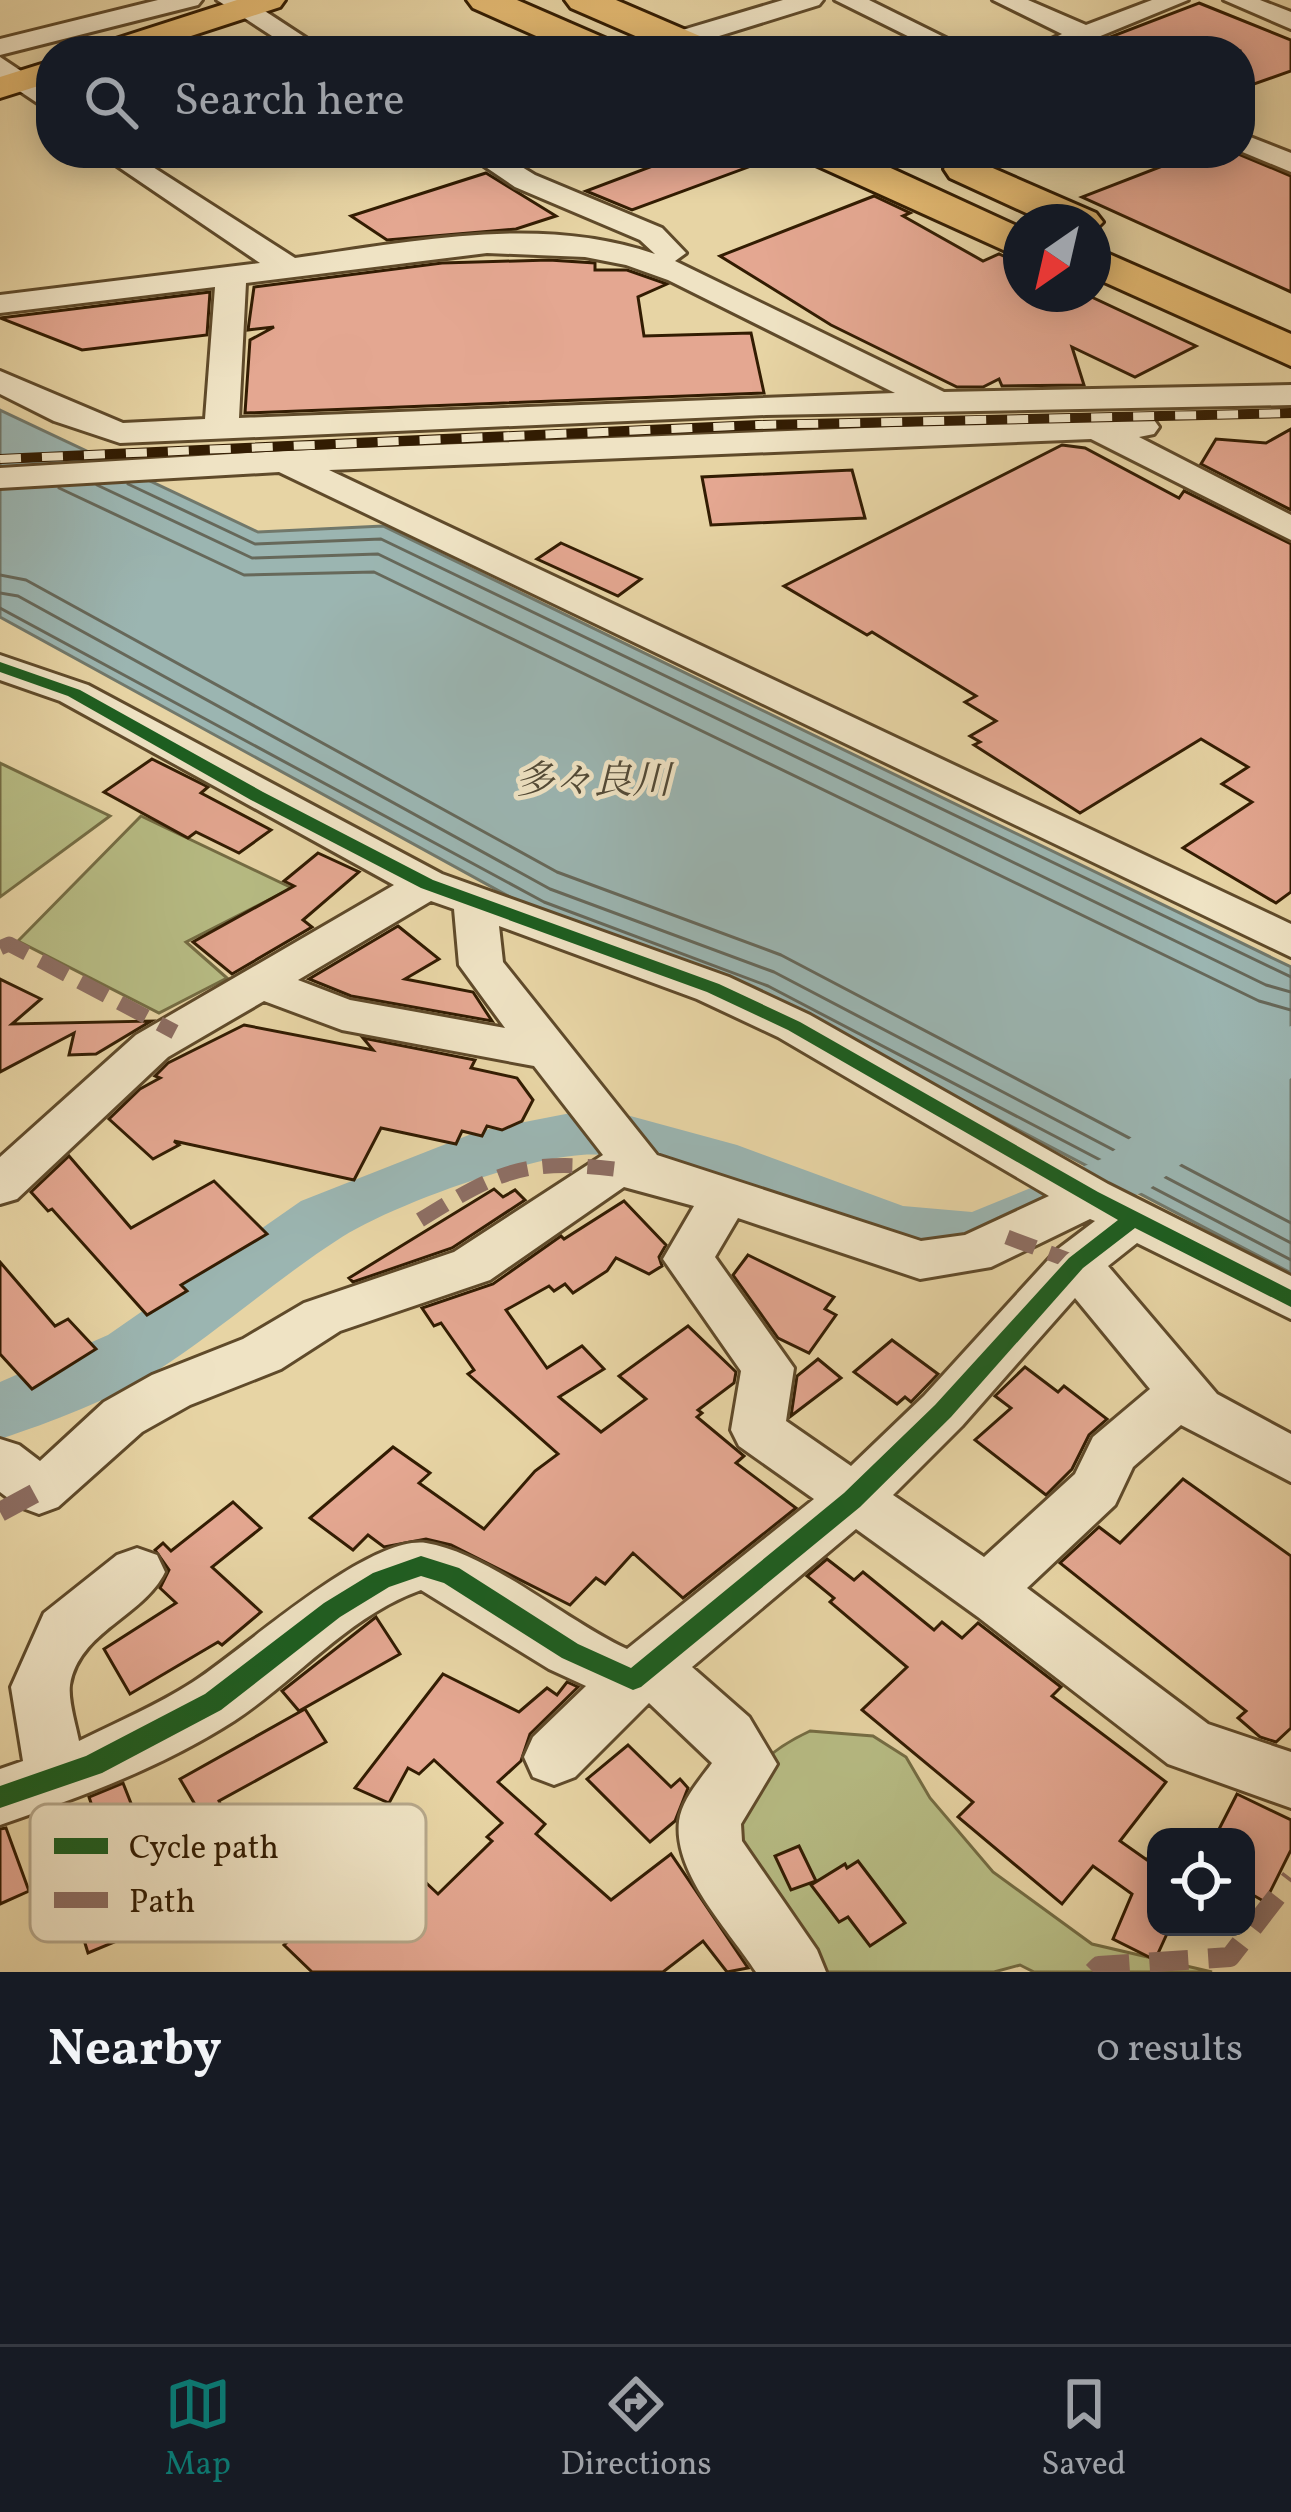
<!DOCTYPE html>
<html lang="en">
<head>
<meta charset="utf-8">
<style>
	body { margin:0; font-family:Vollkorn,"Noto Serif JP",serif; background:#242831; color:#f1f3f6 }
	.controls { position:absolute; right:36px; bottom:36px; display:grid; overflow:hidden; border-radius:24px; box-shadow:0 6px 30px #0003 }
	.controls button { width:108px; height:108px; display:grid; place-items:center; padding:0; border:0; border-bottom:3px solid #363941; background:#171b24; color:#f1f3f6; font:60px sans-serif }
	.compass { position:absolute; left:1003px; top:204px; width:108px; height:108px; border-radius:50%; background:#171b24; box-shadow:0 6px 30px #0003; rotate:214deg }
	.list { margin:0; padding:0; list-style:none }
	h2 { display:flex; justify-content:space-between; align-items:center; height:156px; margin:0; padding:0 48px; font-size:51px }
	h2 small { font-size:39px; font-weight:400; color:#9ea1a6 }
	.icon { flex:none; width:66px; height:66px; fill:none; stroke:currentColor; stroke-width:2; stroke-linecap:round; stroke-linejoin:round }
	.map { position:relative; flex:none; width:1291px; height:1972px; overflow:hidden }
	.search { position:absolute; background:#171b24; box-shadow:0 6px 30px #0003; left:36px; right:36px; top:36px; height:132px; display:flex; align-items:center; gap:30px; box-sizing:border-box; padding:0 42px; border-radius:48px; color:#9ea1a6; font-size:45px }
	.sheet { height:372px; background:#171b24 }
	nav { display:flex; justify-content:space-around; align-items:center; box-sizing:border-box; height:168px; border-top:3px solid #363941; background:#171b24; font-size:33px; color:#9ea1a6 }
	nav a { display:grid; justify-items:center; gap:6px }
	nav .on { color:#0f766e }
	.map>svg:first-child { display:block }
</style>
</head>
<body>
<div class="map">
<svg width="1291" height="1972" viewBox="0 0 1291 1972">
	<rect width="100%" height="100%" fill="#e7d4a4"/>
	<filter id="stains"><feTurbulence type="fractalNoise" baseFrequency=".00167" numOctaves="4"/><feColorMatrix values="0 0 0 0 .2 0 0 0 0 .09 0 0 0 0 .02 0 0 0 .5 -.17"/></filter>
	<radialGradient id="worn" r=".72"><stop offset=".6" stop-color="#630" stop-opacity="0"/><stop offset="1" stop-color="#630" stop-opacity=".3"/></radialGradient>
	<!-- green -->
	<g fill="#b7bc84" stroke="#746c43" stroke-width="3">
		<polygon points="0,763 110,816 0,897"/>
		<polygon points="141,816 292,888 186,942 227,978 159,1013 18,941"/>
		<path d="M810 1731 873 1736 906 1757 930 1798 993 1872 1092 1944 1212 1972H1034L1020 1965 994 1972H808L728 1823C746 1774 763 1753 810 1731Z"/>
	</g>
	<!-- water -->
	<polygon fill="#9bb5b1" stroke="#71786b" stroke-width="3" points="0,410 258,532 383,526 1291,967 1291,1273 763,996 539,913 0,617"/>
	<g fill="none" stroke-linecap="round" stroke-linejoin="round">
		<!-- shore -->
		<g stroke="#66685a" stroke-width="3">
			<polyline points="128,484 255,544 381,539 1291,977"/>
			<polyline points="97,485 252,558 378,554 1266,985 1291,992"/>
			<polyline points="59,488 244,575 374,572 1259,1001 1291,1010"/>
			<polyline points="0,575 26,580 557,872 781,955 1291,1223"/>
			<polyline points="0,593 18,596 550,889 774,972 1291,1243"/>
			<polyline points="0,608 544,902 768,986 1291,1260"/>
		</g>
		<!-- river -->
		<path fill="#9bb5b1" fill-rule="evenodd" d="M1291 1026V1078L1148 1190 998 1253C869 1293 714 1146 581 1155 520 1159 393 1205 342 1237 278 1278 221 1329 158 1370 115 1398 49 1423 0 1439V1382L108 1335 301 1201 479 1131 581 1111 623 1114 737 1145 903 1206 972 1212 1104 1158 1270 1033Z"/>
	</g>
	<!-- building -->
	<g fill="#e4a791" stroke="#321c02" stroke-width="3">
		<polygon points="1199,3 1291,40 1291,71 1240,89 1240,51 1133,51 1105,39"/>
		<polygon points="687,153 781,155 632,210 586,191"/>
		<polygon points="1196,153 1236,153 1291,176 1291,292 1082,197"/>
		<polygon points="486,173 556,216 516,229 387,240 351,216"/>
		<polygon points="874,196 910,213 903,216 983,261 999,254 1021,264 1021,294 1085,294 1196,346 1135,377 1072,347 1084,385 1002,386 999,379 983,387 957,387 831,325 720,256"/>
		<polygon points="549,260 595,263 595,270 627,270 667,284 638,297 644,336 751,333 764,393 245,413 250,340 274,327 248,330 254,287 442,263"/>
		<polygon points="210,292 207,335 82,350 0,318"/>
		<polygon points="1291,429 1291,510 1201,464 1216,439 1266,443"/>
		<polygon points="1062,445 1085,448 1179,498 1184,491 1291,544 1291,892 1276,903 1183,848 1252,802 1222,784 1248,767 1201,739 1080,813 974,745 980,742 970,736 996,721 965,702 976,696 872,632 867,635 784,586"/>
		<polygon points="852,470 865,518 711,525 702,477"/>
		<polygon points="561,543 641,579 618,596 537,559"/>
		<polygon points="152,759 208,787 201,793 271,830 239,853 196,832 188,838 104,792"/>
		<polygon points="318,853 359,872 303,920 312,927 232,974 193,942 294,886 284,881"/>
		<polygon points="398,926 439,959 405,979 473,992 492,1021 351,996 309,979"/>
		<polygon points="0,979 41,999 12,1024 151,1021 96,1054 69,1055 74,1033 0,1072"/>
		<polygon points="244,1025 373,1050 363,1038 475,1060 471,1068 517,1078 533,1100 522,1121 502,1130 487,1126 482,1136 462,1131 456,1144 381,1128 354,1180 174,1141 179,1145 153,1159 109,1119 140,1089 160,1078 155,1076 168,1063"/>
		<polygon points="69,1156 131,1228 214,1181 267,1234 181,1285 187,1291 147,1315 52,1209 48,1211 31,1192"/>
		<polygon points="494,1189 503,1197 515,1190 525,1200 452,1248 353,1282 349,1278"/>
		<polygon points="624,1201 666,1245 659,1257 662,1266 649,1274 616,1258 607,1271 573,1293 565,1284 554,1291 549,1286 506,1310 547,1368 582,1346 604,1369 559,1397 601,1432 646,1399 619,1376 688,1326 736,1372 734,1383 698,1410 702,1413 697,1417 744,1456 736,1463 796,1508 683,1598 633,1553 605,1584 596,1578 570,1605 451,1545 426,1539 384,1547 368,1535 353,1550 310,1518 393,1447 430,1473 419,1483 484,1529 535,1471 558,1454 468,1374 474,1370 441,1323 434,1326 422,1308 493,1284 561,1236 564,1239"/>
		<polygon points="748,1255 834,1297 825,1309 836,1315 809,1353 778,1338 733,1275"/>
		<polygon points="0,1262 55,1326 68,1319 96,1349 32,1389 0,1354"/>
		<polygon points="892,1340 938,1374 911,1402 905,1397 897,1404 854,1372"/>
		<polygon points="818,1359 841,1378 791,1416 797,1376"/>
		<polygon points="1025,1367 1058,1392 1064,1386 1107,1419 1089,1435 1072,1469 1046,1495 975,1440 1011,1408 995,1396"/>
		<polygon points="1183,1479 1291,1556 1291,1728 1276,1742 1260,1737 1238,1718 1246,1711 1060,1563 1099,1527 1120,1543"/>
		<polygon points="233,1502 261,1528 212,1567 261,1612 222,1645 218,1642 130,1694 104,1649 176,1603 160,1588 169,1570 155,1550 163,1543 171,1551"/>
		<polygon points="827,1559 854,1580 863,1572 934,1630 942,1622 962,1638 978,1623 1061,1687 1052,1696 1166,1782 1120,1841 1147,1860 1156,1840 1156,1927 1170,1927 1155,1960 1113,1939 1132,1894 1093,1866 1062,1904 958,1817 973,1802 862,1710 907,1667 830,1602 834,1598 807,1576"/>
		<polygon points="376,1617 400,1654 299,1711 282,1691"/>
		<polygon points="443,1674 519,1712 547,1688 557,1695 567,1682 578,1687 530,1734 521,1761 498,1782 545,1824 536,1834 611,1900 671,1854 748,1968 727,1972 703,1941 663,1972 312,1972 284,1945 296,1934 277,1914 355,1842 372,1859 387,1846 438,1894 492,1841 487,1837 502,1823 434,1760 419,1774 408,1768 389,1803 355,1788"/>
		<polygon points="305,1709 326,1742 219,1801 245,1860 222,1871 208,1837 213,1835 180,1779"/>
		<polygon points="628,1745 671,1787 680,1779 688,1788 675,1821 650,1842 587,1779"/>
		<polygon points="123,1783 173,1910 163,1914 165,1921 88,1953 70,1894 83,1888 60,1827 94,1812 89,1797"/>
		<polygon points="1237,1794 1291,1820 1291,1850 1265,1902 1246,1891 1246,1837 1215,1837"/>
		<polygon points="6,1828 29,1891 0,1904 0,1829"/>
		<polygon points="799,1846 816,1881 791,1890 775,1856"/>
		<polygon points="858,1861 905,1923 870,1946 848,1917 839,1922 811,1885 845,1864 847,1868"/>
	</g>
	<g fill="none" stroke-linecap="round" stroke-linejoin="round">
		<!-- minor casing -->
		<g stroke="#5f4a2a" stroke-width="6">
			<g id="minor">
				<polygon points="158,0 202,0 198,5 0,55 0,39"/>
				<polygon points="217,0 248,0 326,51 295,51"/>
				<polygon points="783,0 823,0 819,5 687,46 678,48 665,40 669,34"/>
				<polygon points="835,0 869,0 972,51 938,51"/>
				<polygon points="993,0 1028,0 1086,25 1152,0 1188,0 1064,51 1027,51 1062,34"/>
				<polygon points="1224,0 1260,0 1291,12 1291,29"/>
				<polygon points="0,57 51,91 51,112 0,78"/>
				<polygon points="1240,133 1291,153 1291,172 1240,151"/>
				<path d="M98 153H131L295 258C411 242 540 214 655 254L640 240 515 187 465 153H499L535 175 662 228 686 253 675 261 944 392 1291 385V405L766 415 120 443 54 421 0 394V371L123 423 205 419 215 287 0 313V295L260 263ZM487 253 585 257 626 265 668 280 895 393 239 418 246 283Z"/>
				<polygon points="1142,417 1154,420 1159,427 1154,434 1139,437 1291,515 1291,540 1091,439 329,470 1291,924 1291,957 279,472 0,488 0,468 283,451"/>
				<path d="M0 655 88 685 442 874 729 977 810 1015 1108 1184 1291 1276V1319L1137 1243 1108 1266 1217 1394 1291 1434V1482L1181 1425 1133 1467 1115 1505 1027 1588 1208 1724 1291 1752V1808L1168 1764 978 1617 856 1529 692 1667 749 1717 777 1764 741 1824 742 1841 817 1950 826 1972H756C729 1930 673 1874 679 1821 682 1799 700 1780 712 1763L649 1703 575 1777 554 1785 533 1777 524 1757 533 1737 586 1686 549 1669 421 1590C348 1616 297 1680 234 1721 161 1768 80 1797 0 1825V1769L23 1761 11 1687 44 1613 117 1555 137 1548 157 1555 165 1572C143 1617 79 1631 70 1685 68 1701 76 1725 79 1741 117 1722 158 1705 193 1682 243 1650 368 1535 426 1543 489 1553 566 1621 627 1649L814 1499 739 1446 731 1430 741 1371 663 1259 694 1206 624 1187 490 1280 340 1331 281 1369 190 1405 142 1432 58 1507 39 1514 20 1507 0 1492V1439L19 1445 40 1461 104 1402 152 1375 243 1339 304 1303 454 1252 603 1155 534 1066 342 1030 264 1001 168 1057 17 1199 0 1204V1157L136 1035 394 885 60 701 0 680ZM431 901 454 909 459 965 505 1028 350 1000 298 980ZM499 926 697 999 778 1037 1049 1196 965 1235 921 1241 657 1155 503 962ZM738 1218 920 1279 991 1267 1090 1219 1095 1221 1058 1249 924 1396 851 1466 786 1421 794 1368 715 1257ZM1075 1298 1150 1389 1093 1437 1075 1474 984 1557 893 1495 962 1426Z"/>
			</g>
		</g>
		<!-- major casing -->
		<g stroke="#321c02" stroke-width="6">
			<g id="major">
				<polygon points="237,0 285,0 280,7 145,51 95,51 100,44"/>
				<polygon points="51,61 51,82 0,98 0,77"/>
			</g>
		</g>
		<!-- highway casing -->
		<g stroke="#321c02" stroke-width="6">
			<g id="highway">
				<polygon points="467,0 517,0 616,43 621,51 570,51 473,8"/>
				<polygon points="565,0 616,0 716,43 721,51 670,51 571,8"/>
				<polygon points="803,153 858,153 1021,228 1021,258 809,162"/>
				<polygon points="965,156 1096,213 1103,222 1093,232 1093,222 1046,222 950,178 944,169 950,160"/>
				<polygon points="1093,247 1291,334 1291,366 1093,277"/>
			</g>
		</g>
		<!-- minor -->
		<use href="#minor" fill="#efe3c4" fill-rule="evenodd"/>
		<!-- major -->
		<use href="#major" fill="#e4ba72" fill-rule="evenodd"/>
		<!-- highway -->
		<use href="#highway" fill="#e4ba72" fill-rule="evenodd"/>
		<!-- rail casing -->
		<g stroke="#321c02" stroke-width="10">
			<polyline id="rail" points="0,459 758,425 1291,413"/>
		</g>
		<!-- rail -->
		<use href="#rail" stroke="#efe3c4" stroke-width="8" stroke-dasharray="21" stroke-linecap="butt"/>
		<!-- quiet-far1 -->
		<g stroke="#8d6e63" stroke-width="15" stroke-dasharray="30 15" stroke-linecap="butt">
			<polyline points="0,948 9,944 175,1032"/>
			<path d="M420 1220C496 1173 522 1158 614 1169"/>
			<polyline points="1007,1237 1076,1263"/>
		</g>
		<!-- quiet -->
		<g stroke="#8d6e63" stroke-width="20" stroke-dasharray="39 20" stroke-linecap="butt">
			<polyline points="0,1512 39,1491"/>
			<polyline points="1093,1972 1099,1966 1230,1957 1291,1878"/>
		</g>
		<!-- cycleway casing -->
		<g stroke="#efe3c4" stroke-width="8">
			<polygon id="cycleway" points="0,662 80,690 263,792 433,880 719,984 800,1022 1098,1192 1291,1290 1291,1307 1135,1228 1083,1268 951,1417 860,1507 641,1687 633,1690 562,1658 444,1583 421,1576 389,1587 340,1617 221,1710 102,1773 0,1808 0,1786 86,1756 205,1694 324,1603 373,1573 421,1556 459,1568 578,1644 631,1668 844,1493 935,1405 1069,1258 1118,1220 788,1030 707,992 421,888 251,800 68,696 0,672"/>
		</g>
		<!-- cycleway -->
		<use href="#cycleway" fill="#1b5e20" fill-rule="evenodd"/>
	</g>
	<g text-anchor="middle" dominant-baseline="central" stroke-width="9" stroke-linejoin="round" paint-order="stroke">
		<!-- water labels -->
		<g font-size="39" font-style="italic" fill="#524a37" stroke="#efe3c4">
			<text x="593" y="783">多々良川</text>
		</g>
	</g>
	<!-- legend -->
	<rect x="30" y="1804" width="396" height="138" rx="18" fill="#efe3c4" stroke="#b6a78a" stroke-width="3"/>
	<rect x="54" y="1838" width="54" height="16" fill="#1b5e20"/>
	<rect x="54" y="1892" width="54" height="16" fill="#8d6e63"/>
	<g font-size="33" fill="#321c02">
		<text x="129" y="1858">Cycle path</text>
		<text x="129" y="1912">Path</text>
	</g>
	<rect width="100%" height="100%" filter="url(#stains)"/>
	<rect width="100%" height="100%" fill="url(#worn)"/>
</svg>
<div class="controls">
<button><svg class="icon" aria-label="locate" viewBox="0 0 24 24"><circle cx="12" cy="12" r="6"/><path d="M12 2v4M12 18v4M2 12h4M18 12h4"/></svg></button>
</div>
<svg class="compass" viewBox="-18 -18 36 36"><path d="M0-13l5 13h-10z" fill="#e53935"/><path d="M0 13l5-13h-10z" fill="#9ea1a6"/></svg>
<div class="search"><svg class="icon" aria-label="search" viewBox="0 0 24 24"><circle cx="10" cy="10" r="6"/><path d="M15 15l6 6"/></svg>Search here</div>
</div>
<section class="sheet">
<h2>Nearby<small>0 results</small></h2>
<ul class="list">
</ul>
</section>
<nav>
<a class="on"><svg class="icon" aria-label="map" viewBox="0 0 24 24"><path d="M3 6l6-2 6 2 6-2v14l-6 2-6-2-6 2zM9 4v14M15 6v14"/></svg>Map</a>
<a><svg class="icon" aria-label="directions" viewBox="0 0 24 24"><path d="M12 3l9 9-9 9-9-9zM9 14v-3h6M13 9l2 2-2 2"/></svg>Directions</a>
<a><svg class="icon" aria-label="saved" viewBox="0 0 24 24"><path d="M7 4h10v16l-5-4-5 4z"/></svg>Saved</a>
</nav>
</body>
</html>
